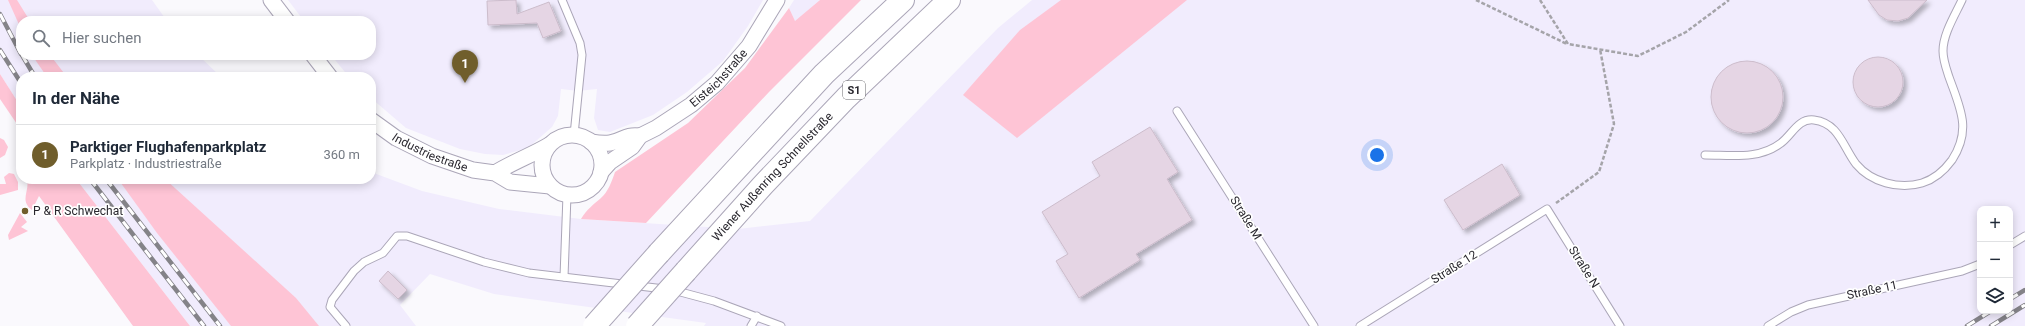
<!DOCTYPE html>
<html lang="de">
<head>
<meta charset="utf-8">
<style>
	body { margin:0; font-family:Roboto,sans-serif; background:#f2f2f3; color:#1f2937 }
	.controls { position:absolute; right:12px; bottom:12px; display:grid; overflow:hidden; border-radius:8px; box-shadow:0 2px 10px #0003 }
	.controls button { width:36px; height:36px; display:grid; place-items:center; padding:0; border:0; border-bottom:1px solid #e0e1e3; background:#fff; color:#1f2937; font:20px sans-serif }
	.you { position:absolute; left:1377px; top:155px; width:14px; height:14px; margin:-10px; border:3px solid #fff; border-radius:50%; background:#1a73e8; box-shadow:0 0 0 6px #1a73e833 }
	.badge { display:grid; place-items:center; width:26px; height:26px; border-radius:50%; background:#705e2c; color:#fff; font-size:13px; font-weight:700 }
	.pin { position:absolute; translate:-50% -33px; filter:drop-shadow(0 1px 2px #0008) }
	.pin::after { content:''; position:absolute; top:21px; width:14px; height:12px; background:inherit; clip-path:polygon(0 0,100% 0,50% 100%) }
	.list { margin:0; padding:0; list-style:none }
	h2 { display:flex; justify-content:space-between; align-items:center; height:52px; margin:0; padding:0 16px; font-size:17px }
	h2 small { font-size:13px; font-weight:400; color:#747a83 }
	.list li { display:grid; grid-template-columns:26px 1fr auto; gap:12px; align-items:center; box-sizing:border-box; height:60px; padding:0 16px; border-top:1px solid #e0e1e3 }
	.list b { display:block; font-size:15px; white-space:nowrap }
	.list p { margin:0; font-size:13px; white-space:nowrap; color:#747a83 }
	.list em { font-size:13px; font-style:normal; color:#747a83 }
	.icon { flex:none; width:22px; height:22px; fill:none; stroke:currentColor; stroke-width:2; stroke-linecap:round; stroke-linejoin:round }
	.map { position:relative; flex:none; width:2025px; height:326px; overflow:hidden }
	.search { position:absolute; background:#fff; box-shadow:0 2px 10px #0003; left:16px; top:16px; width:360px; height:44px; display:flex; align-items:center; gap:10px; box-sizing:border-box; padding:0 14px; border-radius:16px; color:#747a83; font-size:15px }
	.panel { position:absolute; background:#fff; box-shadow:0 2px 10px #0003; left:16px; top:72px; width:360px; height:112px; border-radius:16px }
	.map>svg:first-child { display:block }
</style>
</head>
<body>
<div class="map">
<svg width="2025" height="326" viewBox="0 0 2025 326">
	<defs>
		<filter id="shadow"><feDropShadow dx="3.5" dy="3.5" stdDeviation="2" flood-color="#0004"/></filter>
	</defs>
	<rect width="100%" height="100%" fill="#faf9fd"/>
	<!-- built -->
	<g fill="#f1ecfd" fill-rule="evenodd">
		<polygon points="0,0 152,0 167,21 21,21 21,55 198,55 221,77 21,77 21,107 0,74"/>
		<polygon points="288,0 763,0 748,26 723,61 687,92 653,115 610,132 598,130 594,118 597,89 578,91 561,89 558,116 552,127 528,148 503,155 485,154 460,149 406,128 371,98 371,77 349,77 331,55 371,55 371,21 304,21"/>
		<polygon points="794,0 820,0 795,22 789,8"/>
		<path d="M1032 0H2025V326H704L706 323 494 294 430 274 400 305 416 326H190L76 179H371V172L422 191 499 209 581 219 738 229 810 221 998 28ZM1980 209H2010V311H1980Z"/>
	</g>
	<!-- green -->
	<g fill="#fec4d5">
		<polygon points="8,0 17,0 30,21 21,21 21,29"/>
		<path d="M820 0H861L769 92 646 223 581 219C587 209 593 205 601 198 608 192 612 181 615 172L688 123 745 68 789 8 795 21Z"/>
		<polygon points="1061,0 1187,0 1017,138 963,95 1020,30"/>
		<polygon points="32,55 50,55 67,77 47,77"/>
		<polygon points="0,74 21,107 21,130 0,99"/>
		<polygon points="0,138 4,140 8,147 5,155 0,158"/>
		<polygon points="9,173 14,174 18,182 18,190 0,195 0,184 6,184 4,177"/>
		<path d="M27 179H76L190 326H133L39 196 32 210C19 200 30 192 27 179Z"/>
		<polygon points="118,179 165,179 296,298 319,326 231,326 157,233"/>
		<polygon points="20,213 27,222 21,227 28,231 9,240 8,235"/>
	</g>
	<!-- building -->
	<g fill="#e5d5e4" stroke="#ccbccb" filter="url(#shadow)">
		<polygon points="516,0 517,14 549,2 561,31 543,38 537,23 488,25 487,1"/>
		<polygon points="1868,0 1927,0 1908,18 1898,21 1887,20 1879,15"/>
		<circle cx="1878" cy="82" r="25"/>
		<circle cx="1747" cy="97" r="36"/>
		<polygon points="1150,127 1178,172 1167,179 1192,220 1136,254 1140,260 1079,298 1056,261 1068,254 1042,212 1100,176 1092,162"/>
		<polygon points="1502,164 1520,195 1463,230 1444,200"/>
		<polygon points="388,271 407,290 398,299 379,281"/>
	</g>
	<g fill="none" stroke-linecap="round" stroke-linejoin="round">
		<!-- lane casing -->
		<g stroke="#aba6b8" stroke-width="9">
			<g id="lane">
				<polyline points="562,0 580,43 582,55 574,135"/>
				<polyline points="1177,111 1314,326"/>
				<path d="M1705 155C1731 155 1759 160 1781 143 1792 135 1798 118 1814 120 1839 123 1843 147 1856 164 1871 182 1899 190 1922 183 1935 179 1944 171 1952 160 1972 129 1960 108 1949 77 1946 68 1943 60 1943 51 1943 34 1955 15 1962 0"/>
				<polyline points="2010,245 2025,236"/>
				<polyline points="564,277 567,195"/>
				<polyline points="346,326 330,307 332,300 354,271 364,262 383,253 397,236 407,236 484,262 529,273 673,290 714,301 781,326"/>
				<polyline points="751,326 757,316"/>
				<polyline points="1360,326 1547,209 1620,326"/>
				<polyline points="1768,326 1791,312 1808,305 1962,271 1980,264"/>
			</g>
		</g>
		<!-- street casing -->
		<g stroke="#aba6b8" stroke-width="17">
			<g id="street">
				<polyline points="271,0 287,21"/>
				<polyline points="313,55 330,77"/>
				<path id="s1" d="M371 120 396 138 432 156 473 170 495 173 510 182 550 186"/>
				<circle cx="572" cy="165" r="30"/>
				<path d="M591 142C597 143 603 144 610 143 623 141 625 134 640 136"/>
				<path id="s2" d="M601 172 610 162 632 147 640 136 656 128 691 105 717 83 749 46 777 0"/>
				<path d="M495 173C513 162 532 155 549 145"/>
			</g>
		</g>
		<!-- highway casing -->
		<g stroke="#aba6b8" stroke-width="24">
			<g id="highway">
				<polyline points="659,253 824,74 903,0"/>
				<path id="s3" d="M686 271 763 185 846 98 949 0"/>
			</g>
		</g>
		<!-- path -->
		<g stroke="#a5a4a9" stroke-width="2.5" stroke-dasharray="4 2" stroke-linecap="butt">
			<polyline points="1476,0 1567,44"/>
			<polyline points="1540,0 1568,44 1638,56 1686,32 1729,0"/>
			<polyline points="1556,203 1599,172 1614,124 1600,49"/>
		</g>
		<!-- lane -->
		<use href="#lane" stroke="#fff" stroke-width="7"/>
		<!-- street -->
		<use href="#street" stroke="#fff" stroke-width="15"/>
		<!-- highway -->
		<use href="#highway" stroke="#fff" stroke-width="22"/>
		<!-- rail casing -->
		<g stroke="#848388" stroke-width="4.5">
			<g id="rail">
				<polyline points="0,14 21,54"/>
				<polyline points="0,50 21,83"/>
				<polyline points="22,55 35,77"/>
				<polyline points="90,179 204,326"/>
				<polyline points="106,179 220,326"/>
				<polyline points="2010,299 2025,290"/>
				<polyline points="1967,326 1991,311"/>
				<polyline points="1991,326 2025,305"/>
			</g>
		</g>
		<!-- rail -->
		<use href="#rail" stroke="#fff" stroke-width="3" stroke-dasharray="9" stroke-linecap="butt"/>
		<!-- highway-bridge casing -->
		<g stroke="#aba6b8" stroke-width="24" stroke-linecap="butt">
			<g id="highway-bridge">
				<polyline points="594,326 659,253"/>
				<polyline points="637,326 686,271"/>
			</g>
		</g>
		<!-- highway-bridge -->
		<use href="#highway-bridge" stroke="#fff" stroke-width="22"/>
	</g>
	<!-- markers -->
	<circle fill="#705e2c" stroke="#fff" stroke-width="1.5" cx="25" cy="211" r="4"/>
	<g text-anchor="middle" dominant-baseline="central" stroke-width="3.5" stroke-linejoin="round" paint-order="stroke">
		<!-- shield labels -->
		<rect fill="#fff" stroke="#69686d" stroke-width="1" x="843" y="81" width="22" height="18" rx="3"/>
		<g font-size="11" font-weight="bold" fill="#29272e">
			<text x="854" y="90">S1</text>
		</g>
		<!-- street labels -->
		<g font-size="12" fill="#29272e" stroke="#fff">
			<text stroke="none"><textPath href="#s2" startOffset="152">Eisteichstraße</textPath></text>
			<text stroke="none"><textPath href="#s1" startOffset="68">Industriestraße</textPath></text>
			<text stroke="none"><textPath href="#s3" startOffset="128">Wiener Außenring Schnellstraße</textPath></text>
			<text transform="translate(1246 218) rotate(58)">Straße M</text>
			<text transform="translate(1454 267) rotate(-32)">Straße 12</text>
			<text transform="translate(1584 267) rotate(58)">Straße N</text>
			<text transform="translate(1872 290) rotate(-12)">Straße 11</text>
		</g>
		<!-- poi labels -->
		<g font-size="12" fill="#29272e" stroke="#fff" text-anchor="start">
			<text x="33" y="211">P &amp; R Schwechat</text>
		</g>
	</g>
</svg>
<div class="controls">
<button>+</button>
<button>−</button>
<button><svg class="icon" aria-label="layers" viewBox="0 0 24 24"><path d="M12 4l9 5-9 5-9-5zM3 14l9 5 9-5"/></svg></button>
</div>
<div class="you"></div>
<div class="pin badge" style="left:465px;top:83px">1</div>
<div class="search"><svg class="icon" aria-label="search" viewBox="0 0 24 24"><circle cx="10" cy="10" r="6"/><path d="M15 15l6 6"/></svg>Hier suchen</div>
<section class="panel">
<h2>In der Nähe<small></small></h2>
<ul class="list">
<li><span class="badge">1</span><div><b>Parktiger Flughafenparkplatz</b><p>Parkplatz · Industriestraße</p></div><em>360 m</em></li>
</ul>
</section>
</div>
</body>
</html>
